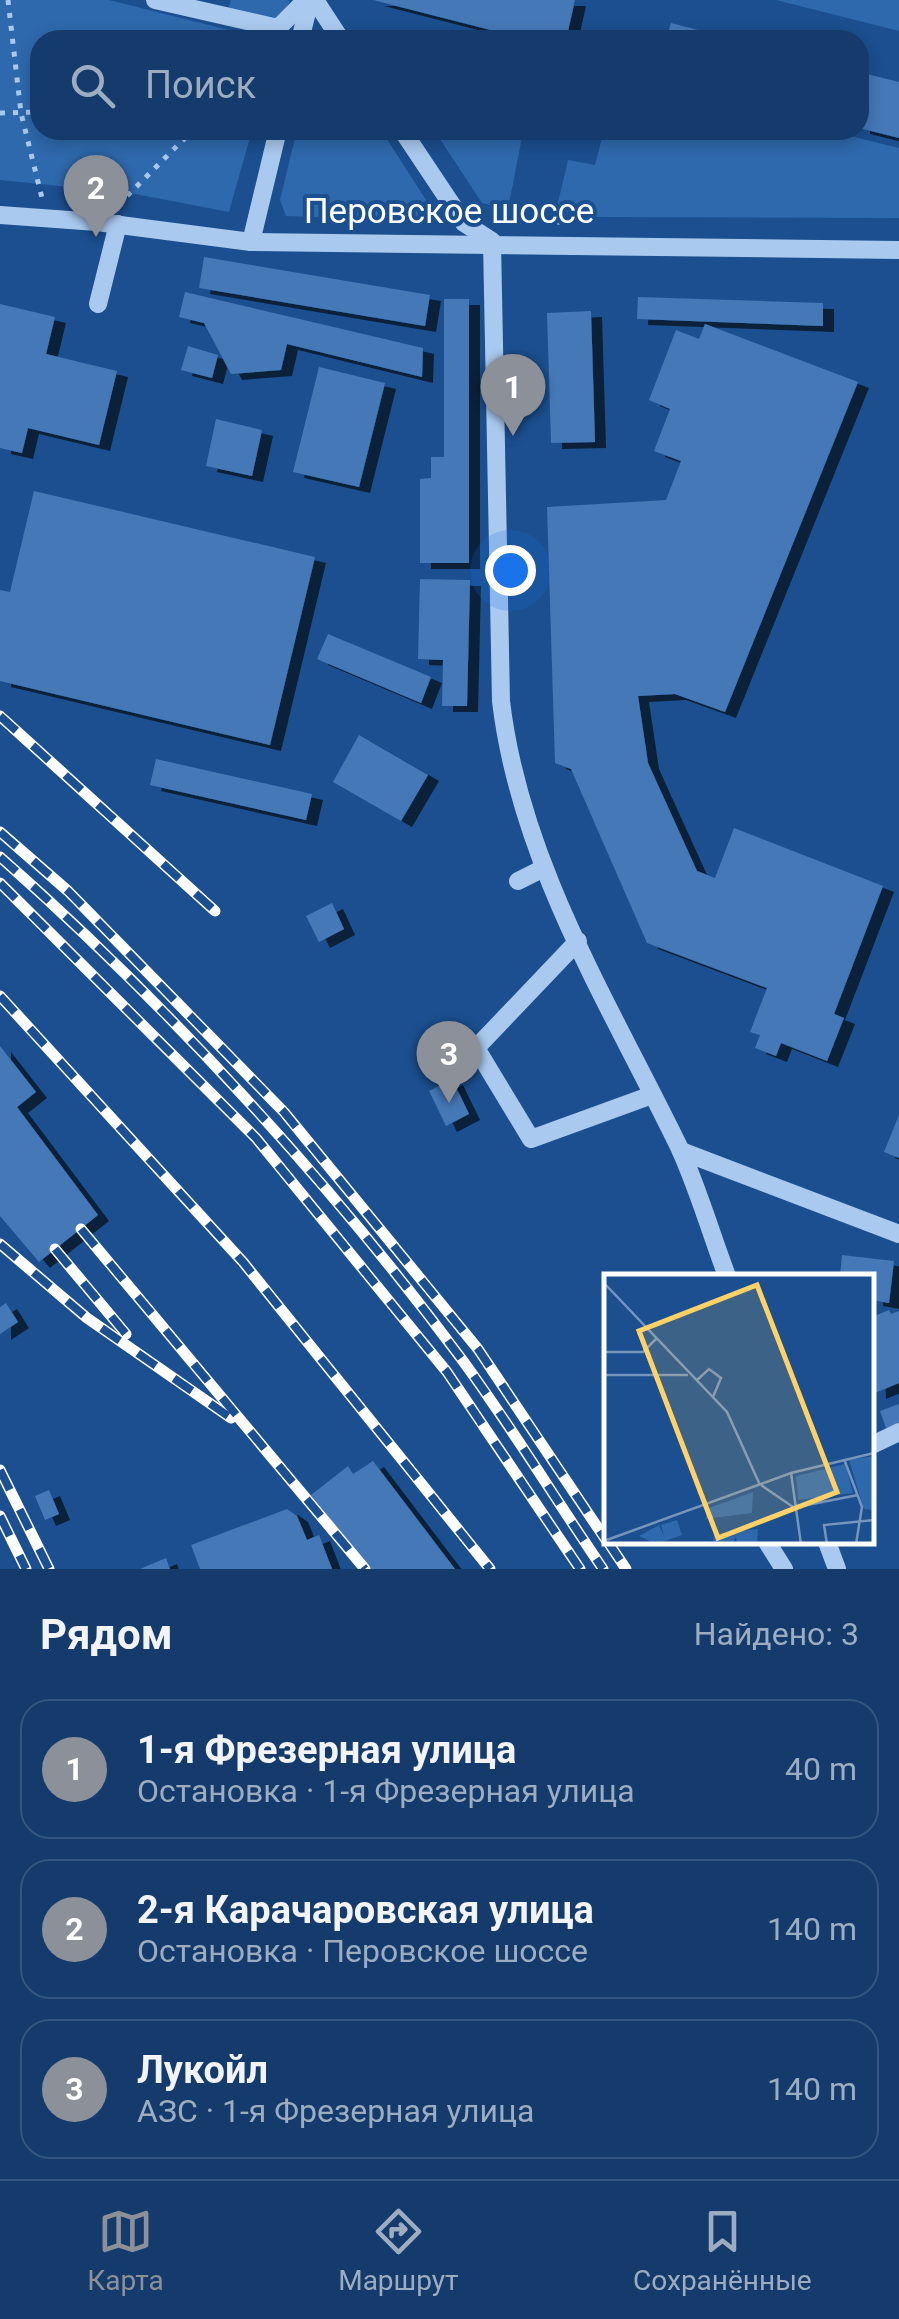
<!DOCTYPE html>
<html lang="ru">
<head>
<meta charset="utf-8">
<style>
	body { margin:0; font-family:Roboto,sans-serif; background:#214673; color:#f1f3f6 }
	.you { position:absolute; left:510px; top:570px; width:35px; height:35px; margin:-25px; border:8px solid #fff; border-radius:50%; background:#1a73e8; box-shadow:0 0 0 15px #1a73e833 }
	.badge { display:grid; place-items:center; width:65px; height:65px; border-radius:50%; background:#8c9099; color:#fff; font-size:32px; font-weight:700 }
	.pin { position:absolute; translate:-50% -82px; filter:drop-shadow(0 2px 5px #0008) }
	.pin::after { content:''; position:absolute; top:52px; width:35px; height:30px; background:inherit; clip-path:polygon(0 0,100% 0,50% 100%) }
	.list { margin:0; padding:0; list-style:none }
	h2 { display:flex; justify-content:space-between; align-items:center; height:130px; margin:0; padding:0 40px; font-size:42px }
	h2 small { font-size:32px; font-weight:400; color:#9dadc1 }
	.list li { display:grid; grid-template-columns:65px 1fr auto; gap:30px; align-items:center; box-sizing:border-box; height:140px; margin:0 20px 20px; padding:0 20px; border:2px solid #33557e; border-radius:30px }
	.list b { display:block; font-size:38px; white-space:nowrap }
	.list p { margin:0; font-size:32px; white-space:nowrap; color:#9dadc1 }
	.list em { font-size:32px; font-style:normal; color:#9dadc1 }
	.icon { flex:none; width:55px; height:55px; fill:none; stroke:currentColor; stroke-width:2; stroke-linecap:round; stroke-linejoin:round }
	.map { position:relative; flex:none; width:899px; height:1569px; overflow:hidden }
	.search { position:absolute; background:#143b6b; box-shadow:0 5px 15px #0003; left:30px; right:30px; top:30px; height:110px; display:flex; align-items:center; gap:25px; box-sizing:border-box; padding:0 35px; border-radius:30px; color:#9dadc1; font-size:38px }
	.sheet { height:610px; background:#143b6b }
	nav { display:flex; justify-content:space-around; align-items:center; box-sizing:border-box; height:140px; border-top:2px solid #33557e; background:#143b6b; font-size:28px; color:#9dadc1 }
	nav a { display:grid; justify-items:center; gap:5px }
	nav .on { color:#8c9099 }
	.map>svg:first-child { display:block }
</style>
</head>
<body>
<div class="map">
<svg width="899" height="1569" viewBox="0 0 899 1569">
	<defs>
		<filter id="shadow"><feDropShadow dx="11" dy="6" stdDeviation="0" flood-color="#0009"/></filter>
	</defs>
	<rect width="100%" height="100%" fill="#1b4f8f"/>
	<!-- green -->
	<g fill="#2e69ad">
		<polygon points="0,0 109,0 269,40 40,40 40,130 252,130 229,212 130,193 0,180"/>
		<polygon points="231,0 287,0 290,1 283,16 273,19 228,10"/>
		<polygon points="776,0 899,0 899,31"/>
		<polygon points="297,130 381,130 428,203 429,220 286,216 280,200"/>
		<polygon points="434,130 548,130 546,137 523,132 508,209 482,203"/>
		<polygon points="604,130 826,130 899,148 899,218 571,217 568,212 556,211 568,160 595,165"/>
	</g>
	<!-- building -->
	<g fill="#4478b7" filter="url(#shadow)">
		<polygon points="373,0 575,0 566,40 530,40"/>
		<polygon points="671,23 732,39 731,40 666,40"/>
		<polygon points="859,72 899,82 899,138 859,128"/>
		<polygon points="204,257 430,295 425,326 199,288"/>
		<polygon points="185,292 423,348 422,377 287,344 281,370 231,374 204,323 179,317"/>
		<polygon points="638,297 823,303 823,326 637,319"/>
		<polygon points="444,299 469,299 469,563 420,563 420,479 431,478 431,457 444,457"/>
		<polygon points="0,304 55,317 46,354 117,371 99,445 28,428 22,453 0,448"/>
		<polygon points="591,311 595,442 551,443 547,313"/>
		<polygon points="705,324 858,382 725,712 675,694 638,696 648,763 697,871 715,878 734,828 883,886 834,1014 844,1018 827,1061 781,1043 776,1056 755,1048 760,1035 750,1032 767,988 647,943 571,769 555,763 547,507 666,500 681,461 654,451 670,409 649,400 676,330 699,339"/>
		<polygon points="188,346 218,355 212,378 181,370"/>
		<polygon points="319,367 385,383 359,487 293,472"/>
		<polygon points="216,419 262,430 252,476 206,466"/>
		<polygon points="34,491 315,557 270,745 0,681 0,590 10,592"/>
		<polygon points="420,579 470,580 467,706 442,706 443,660 418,659"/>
		<polygon points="328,634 431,677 421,703 317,659"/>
		<polygon points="359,735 428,775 401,821 333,782"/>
		<polygon points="156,759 312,794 306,820 150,785"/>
		<polygon points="332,903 344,929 319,942 306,916"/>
		<polygon points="0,1046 36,1092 17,1107 98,1215 39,1262 0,1216"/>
		<polygon points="452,1079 469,1114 446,1126 429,1091"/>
		<polygon points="899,1115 899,1158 884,1152"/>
		<polygon points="842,1255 894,1261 889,1303 872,1300 872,1276 840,1276"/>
		<polygon points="6,1303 18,1322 0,1334 0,1307"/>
		<polygon points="889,1310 891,1314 899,1311 899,1383 875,1393 872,1317"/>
		<polygon points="899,1404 899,1423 886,1428 880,1411"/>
		<polygon points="373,1461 455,1569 369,1569 311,1495 348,1466 353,1474"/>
		<polygon points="49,1490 59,1514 45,1520 35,1496"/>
		<polygon points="287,1509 297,1516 307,1540 319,1535 332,1569 200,1569 191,1545"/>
		<polygon points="166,1558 170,1569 140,1569"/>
	</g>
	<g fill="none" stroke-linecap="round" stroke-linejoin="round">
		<!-- path -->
		<g stroke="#a9c9ee" stroke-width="5" stroke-dasharray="5 8" stroke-linecap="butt">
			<polyline points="8,0 21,113 42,198"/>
			<polyline points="0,113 40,112"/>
			<polyline points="118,205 193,130"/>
			<polyline points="505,221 562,222"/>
		</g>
		<!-- minor -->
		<g stroke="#a9c9ee" stroke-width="18">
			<polyline points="155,0 278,28 306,0"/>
			<polyline points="315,0 341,40"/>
			<polyline points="300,40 310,0"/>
			<polyline points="402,130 464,223 492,241"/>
			<polyline points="0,215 97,222 251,242 899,250"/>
			<polyline points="251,242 278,130"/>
			<path d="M492 242 501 701C520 862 609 1003 679 1147 698 1188 711 1234 727 1276"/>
			<polyline points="98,304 118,224"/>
			<polyline points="518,881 544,868"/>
			<polyline points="578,941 476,1048 531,1139 652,1095"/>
			<polyline points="681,1151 899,1234"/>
			<polyline points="872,1445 899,1432"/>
			<polyline points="767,1542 784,1569"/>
			<polyline points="827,1542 837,1569"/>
		</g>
		<!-- rail casing -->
		<g stroke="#fff" stroke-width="11">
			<g id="rail">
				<polyline points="0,716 215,911"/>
				<polyline points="0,832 68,891 284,1112 478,1349 606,1540"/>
				<path d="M0 857C165 1002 332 1184 463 1361 512 1428 556 1500 603 1569"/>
				<polyline points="0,883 256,1138 447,1372 580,1569"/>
				<polyline points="0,996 243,1262 490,1569"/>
				<polyline points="81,1229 365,1569"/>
				<polyline points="0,1244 87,1318 231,1418"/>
				<polyline points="55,1249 126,1334"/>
				<polyline points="0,1470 49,1569"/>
				<polyline points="0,1516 26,1569"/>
				<polyline points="608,1542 626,1569"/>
			</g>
		</g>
		<!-- rail -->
		<use href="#rail" stroke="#1b4f8f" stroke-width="8" stroke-dasharray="22" stroke-linecap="butt"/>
	</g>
	<g text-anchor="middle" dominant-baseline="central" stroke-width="8" stroke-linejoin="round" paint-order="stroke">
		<!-- street labels -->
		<g font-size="35" fill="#fff" stroke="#1b4f8f">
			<text x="449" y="211">Перовское шоссе</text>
		</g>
	</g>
	<!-- overview -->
	<g transform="translate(604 1274)">
		<rect width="270" height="270" fill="#1b4f8f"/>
		<path d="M270 182V236L260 235 245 186ZM241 190 249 219 194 226 192 202ZM149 218 148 239 101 245 105 234ZM73 246 78 261 52 270 35 262 55 251 60 262 57 251ZM154 255 153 270H133L132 263 128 270H109L110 260Z" fill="#2e69ad"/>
		<path fill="none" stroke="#7695bc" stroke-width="2.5" d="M0 9 123 138 156 211M0 78H39L53 64M0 101H84M92 107 105 95 117 104 109 123M240 185 258 233 252 270M187 199 197 270M157 211 192 235M193 233 254 221M0 267 187 199 270 179M223 270 220 251 270 246"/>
		<path fill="#ffd166" fill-opacity="0.15" stroke="#ffd166" stroke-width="5" d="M153 11 233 218 114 264 35 57Z"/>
		<rect width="270" height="270" fill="none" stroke="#fff" stroke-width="5"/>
	</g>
</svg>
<div class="you"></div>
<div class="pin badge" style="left:513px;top:436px">1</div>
<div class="pin badge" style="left:96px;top:237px">2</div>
<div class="pin badge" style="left:449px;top:1103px">3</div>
<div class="search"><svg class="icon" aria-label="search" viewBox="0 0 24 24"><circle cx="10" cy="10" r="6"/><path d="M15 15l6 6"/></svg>Поиск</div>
</div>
<section class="sheet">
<h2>Рядом<small>Найдено: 3</small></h2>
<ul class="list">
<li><span class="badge">1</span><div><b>1-я Фрезерная улица</b><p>Остановка · 1-я Фрезерная улица</p></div><em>40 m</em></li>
<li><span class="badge">2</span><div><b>2-я Карачаровская улица</b><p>Остановка · Перовское шоссе</p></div><em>140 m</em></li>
<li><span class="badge">3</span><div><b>Лукойл</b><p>АЗС · 1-я Фрезерная улица</p></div><em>140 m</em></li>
</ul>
</section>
<nav>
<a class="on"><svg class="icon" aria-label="map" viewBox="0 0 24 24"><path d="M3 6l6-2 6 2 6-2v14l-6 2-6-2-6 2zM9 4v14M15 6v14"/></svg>Карта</a>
<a><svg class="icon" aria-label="directions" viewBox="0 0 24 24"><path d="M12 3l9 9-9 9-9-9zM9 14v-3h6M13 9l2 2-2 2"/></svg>Маршрут</a>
<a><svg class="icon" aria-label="saved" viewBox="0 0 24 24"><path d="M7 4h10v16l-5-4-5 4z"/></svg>Сохранённые</a>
</nav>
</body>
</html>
